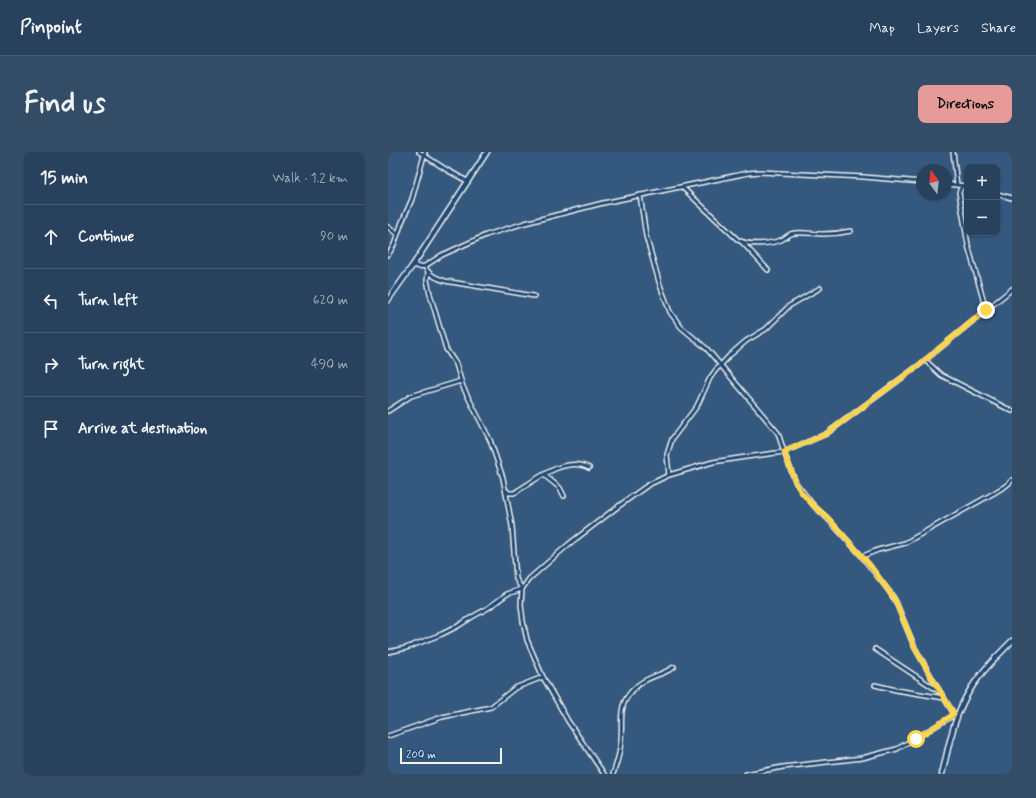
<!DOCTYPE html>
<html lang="en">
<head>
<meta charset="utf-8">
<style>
	body { margin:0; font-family:Mynerve,sans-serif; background:#344d67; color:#f1f3f6 }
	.controls { position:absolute; right:12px; top:12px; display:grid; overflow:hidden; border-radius:8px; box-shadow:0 1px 3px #0004 }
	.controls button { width:36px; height:36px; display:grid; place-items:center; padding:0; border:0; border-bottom:1px solid #445b73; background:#28425e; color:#f1f3f6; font:20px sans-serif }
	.compass { position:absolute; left:528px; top:12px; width:36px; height:36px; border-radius:50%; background:#28425e; box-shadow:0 1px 3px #0004; rotate:345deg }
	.scale { position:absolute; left:12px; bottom:10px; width:102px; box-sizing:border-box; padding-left:4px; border:2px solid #f4f1e8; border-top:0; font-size:11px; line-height:14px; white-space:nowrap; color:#f4f1e8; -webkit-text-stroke:3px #1f4a7a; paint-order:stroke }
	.stop { position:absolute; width:12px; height:12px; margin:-9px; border:3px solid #ffd54a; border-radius:50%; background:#fff }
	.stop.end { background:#ffd54a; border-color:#fff; box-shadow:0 1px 4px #0008 }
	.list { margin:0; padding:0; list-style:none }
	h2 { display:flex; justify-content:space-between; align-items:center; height:52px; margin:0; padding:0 16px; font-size:17px }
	h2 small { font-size:13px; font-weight:400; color:#a5b0bc }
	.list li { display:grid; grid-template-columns:26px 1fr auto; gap:12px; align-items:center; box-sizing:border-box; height:64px; padding:0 16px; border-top:1px solid #445b73 }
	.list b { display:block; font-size:15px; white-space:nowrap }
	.list em { font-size:13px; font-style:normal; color:#a5b0bc }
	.icon { flex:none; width:22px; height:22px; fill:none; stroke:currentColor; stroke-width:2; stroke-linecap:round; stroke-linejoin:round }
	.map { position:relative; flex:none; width:624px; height:622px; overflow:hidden; border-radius:8px }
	header { display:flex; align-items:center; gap:24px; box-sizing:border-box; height:56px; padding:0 20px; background:#28425e; border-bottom:1px solid #445b73 }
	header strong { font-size:19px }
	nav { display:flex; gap:22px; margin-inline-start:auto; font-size:14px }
	.intro { display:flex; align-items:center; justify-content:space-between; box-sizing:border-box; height:96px; padding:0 24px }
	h1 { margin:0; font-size:28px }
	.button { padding:10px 18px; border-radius:8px; background:#e69b98; color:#111; font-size:14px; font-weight:700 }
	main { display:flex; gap:24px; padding:0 24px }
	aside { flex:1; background:#28425e; border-radius:8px; box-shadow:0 1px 3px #0004 }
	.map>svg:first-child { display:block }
</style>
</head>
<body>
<header>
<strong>Pinpoint</strong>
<nav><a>Map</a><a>Layers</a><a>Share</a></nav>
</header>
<div class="intro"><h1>Find us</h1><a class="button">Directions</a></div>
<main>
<aside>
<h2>15 min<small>Walk · 1.2 km</small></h2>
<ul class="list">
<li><svg class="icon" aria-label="ahead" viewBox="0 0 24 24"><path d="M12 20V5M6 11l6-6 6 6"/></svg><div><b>Continue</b></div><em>90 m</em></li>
<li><svg class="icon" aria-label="left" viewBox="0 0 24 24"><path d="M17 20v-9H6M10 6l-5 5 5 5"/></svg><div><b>Turn left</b></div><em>620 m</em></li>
<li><svg class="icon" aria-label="right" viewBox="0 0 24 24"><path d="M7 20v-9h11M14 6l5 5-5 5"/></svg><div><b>Turn right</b></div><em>490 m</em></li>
<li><svg class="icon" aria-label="arrive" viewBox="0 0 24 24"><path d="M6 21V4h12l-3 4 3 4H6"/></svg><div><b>Arrive at destination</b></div></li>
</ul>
</aside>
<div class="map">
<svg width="624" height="622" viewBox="0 0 624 622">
	<rect width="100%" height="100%" fill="#35587e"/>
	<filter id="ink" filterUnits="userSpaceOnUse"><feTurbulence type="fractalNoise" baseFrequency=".025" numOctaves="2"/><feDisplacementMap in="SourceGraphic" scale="8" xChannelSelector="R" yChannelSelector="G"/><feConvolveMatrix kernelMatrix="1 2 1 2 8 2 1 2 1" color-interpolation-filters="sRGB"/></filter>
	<g filter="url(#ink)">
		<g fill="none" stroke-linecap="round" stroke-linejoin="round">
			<!-- street casing -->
			<g stroke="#f4f1e8" stroke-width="6">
				<g id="street">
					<polyline points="31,0 59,18 79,29"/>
					<polyline points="565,0 569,33"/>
					<polyline points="558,32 579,34"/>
					<polyline points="574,34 571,40 580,93 598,158"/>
					<path d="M295 36 350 88C361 94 382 92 393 88 398 86 401 81 407 81 416 80 426 82 435 82 445 82 454 81 463 79"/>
					<polyline points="609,42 624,46"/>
					<polyline points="252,43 258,84 272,133 282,160 293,175 319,197 390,281 396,300 408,331 426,354 439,366 471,401 501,439 507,448 527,496 548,533 566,562"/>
					<polyline points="0,75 9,82"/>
					<polyline points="354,90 380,118"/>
					<polyline points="0,103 6,93 14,70 24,47 37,0"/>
					<polyline points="25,113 31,115 37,114 54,103 98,83 137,71 215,51 360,21 372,20 476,25 534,30"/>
					<path d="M37 114C40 123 49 126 57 129L146 144"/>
					<polyline points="40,120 39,128 42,142 58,197 68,212 75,235 102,288 115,326 124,374 128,427 134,437 133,453 135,469 139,488 155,525 180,569 216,622"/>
					<polyline points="537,208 553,223 624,259"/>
					<polyline points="0,259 23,244 73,229"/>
					<polyline points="156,323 172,336 176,344"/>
					<polyline points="281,323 279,303 284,287 309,254 322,226 327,219 342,203 358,189 378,177 401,154 432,136"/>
					<path d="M119 339 120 341H126C146 329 177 303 201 316"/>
					<polyline points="475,404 490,398 517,391 606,341 619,333 624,328"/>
					<polyline points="487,497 552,540"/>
					<polyline points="0,500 18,496 54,482 70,474 84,465 100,456 119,442 134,437 141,427 181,392 228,356 260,333 281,323 325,310 358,305 396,300 438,282 530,214 624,137"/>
					<polyline points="487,533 508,538 556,546"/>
					<polyline points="0,584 54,565 103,555 127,536 155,525"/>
					<path d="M225 622C229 611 232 600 233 589 235 564 228 552 250 533 261 524 275 523 286 515"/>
					<polyline points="358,622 395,615 474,606 509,597 568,562"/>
				</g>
			</g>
			<!-- secondary casing -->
			<g stroke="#f4f1e8" stroke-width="7">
				<g id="secondary">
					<polyline points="0,148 25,113 99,0"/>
					<path d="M554 622C561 593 566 563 582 538 593 520 609 504 624 489"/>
				</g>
			</g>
			<!-- street -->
			<use href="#street" stroke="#1f4a7a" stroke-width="3"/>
			<!-- secondary -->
			<use href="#secondary" stroke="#1f4a7a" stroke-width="4"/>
		</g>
	</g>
	<g fill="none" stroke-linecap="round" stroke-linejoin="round" filter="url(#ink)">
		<!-- route -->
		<polyline stroke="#ffd54a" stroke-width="5" points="528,587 566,562 548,533 527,496 507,448 482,413 471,401 440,366 426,354 413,340 408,331 396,300 438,282 530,214 598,158"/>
	</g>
</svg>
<div class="controls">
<button>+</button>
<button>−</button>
</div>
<svg class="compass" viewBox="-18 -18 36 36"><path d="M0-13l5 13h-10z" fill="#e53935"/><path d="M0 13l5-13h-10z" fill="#a5b0bc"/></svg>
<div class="scale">200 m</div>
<div class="stop" style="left:528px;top:587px"></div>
<div class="stop end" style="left:598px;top:158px"></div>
</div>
</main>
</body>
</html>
